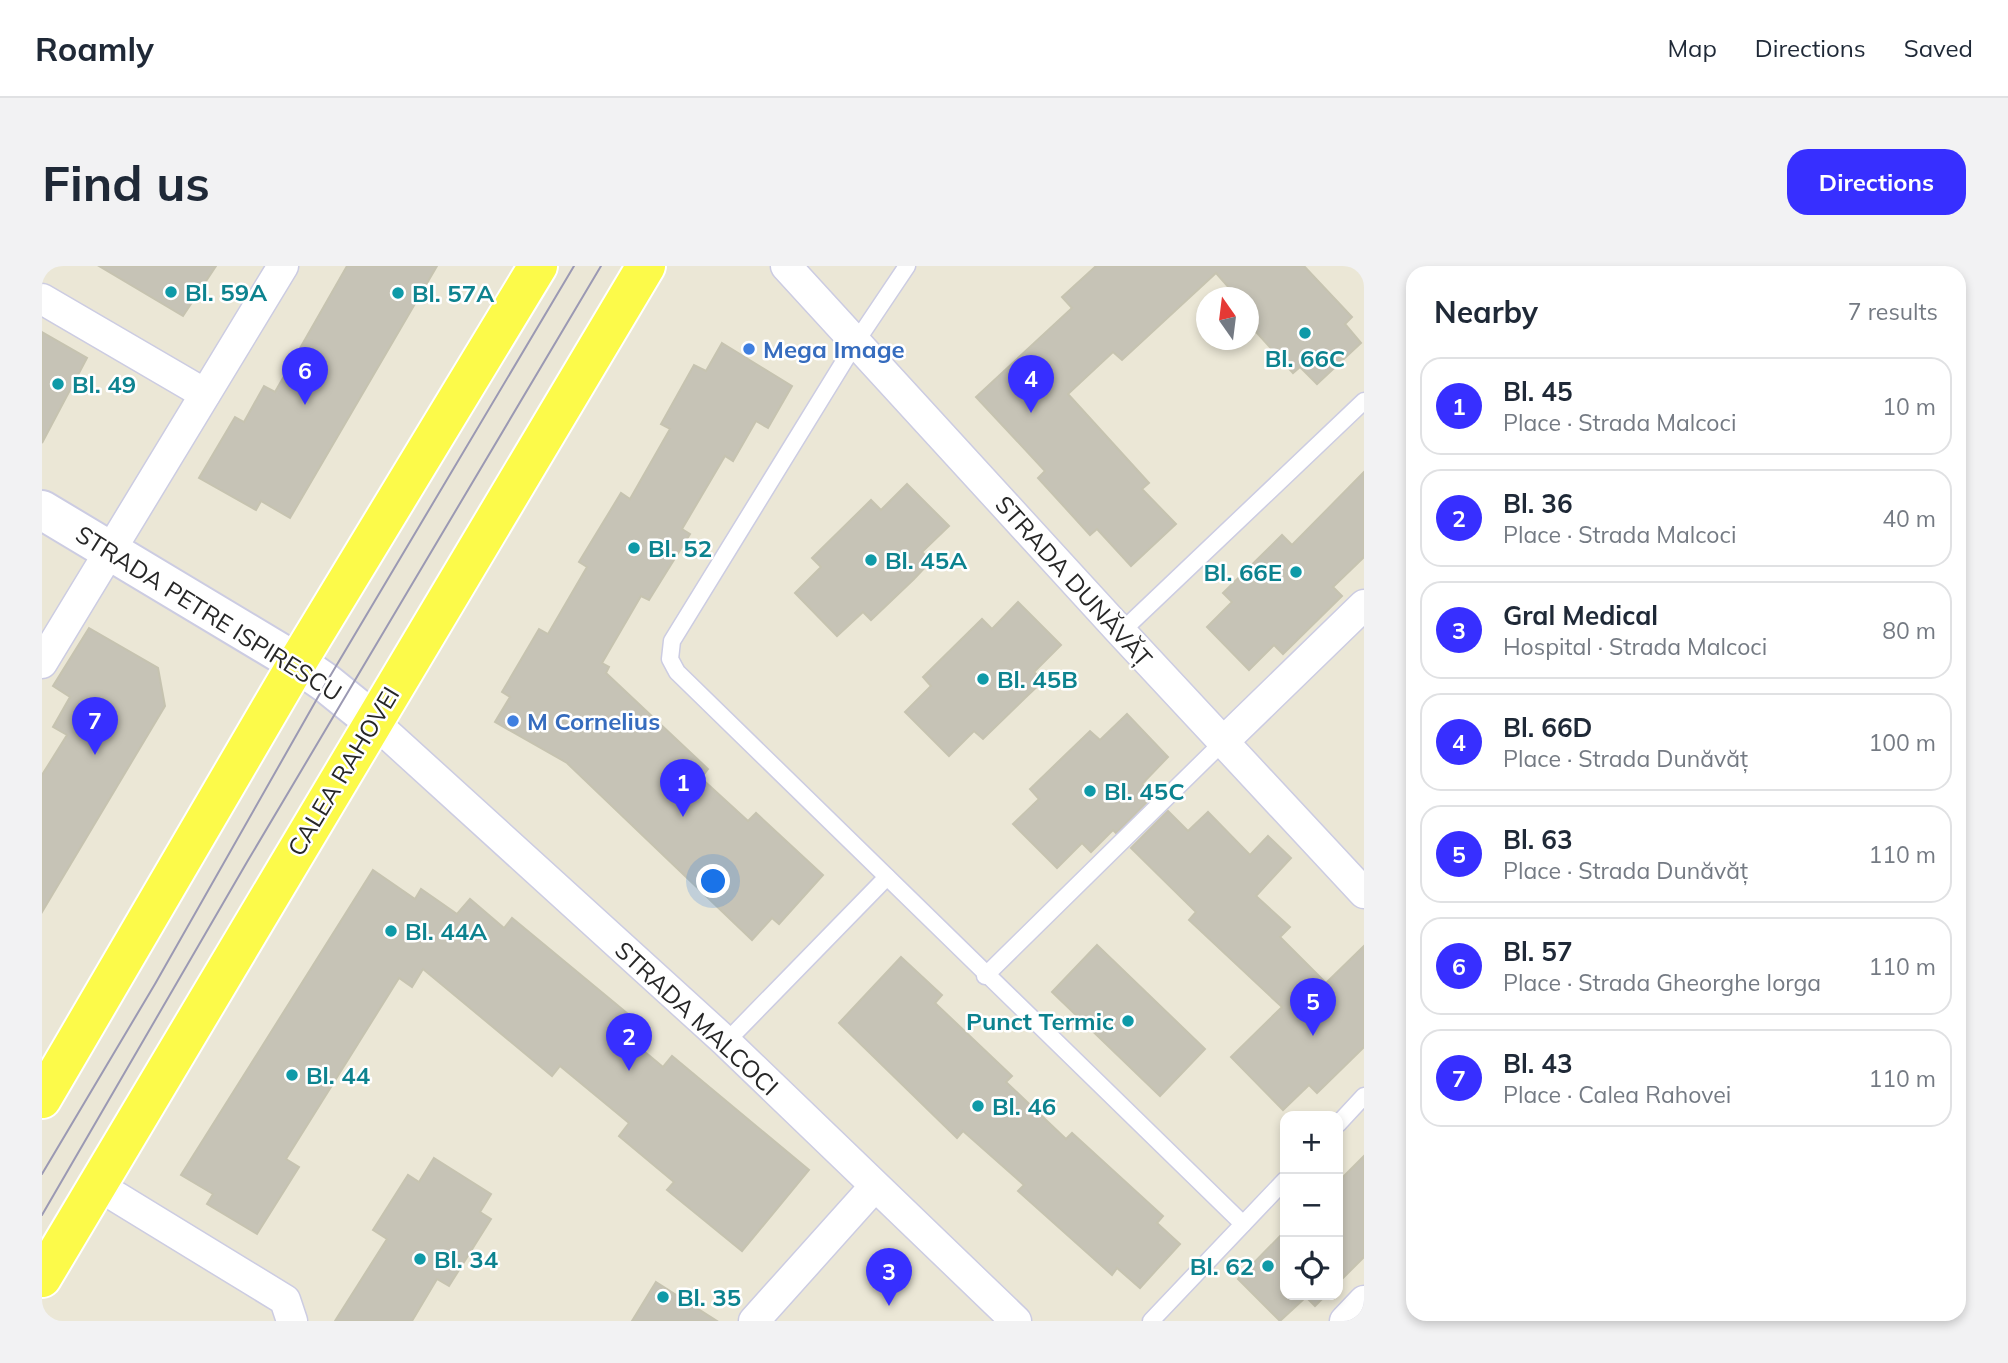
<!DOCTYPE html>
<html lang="en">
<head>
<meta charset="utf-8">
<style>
	body { margin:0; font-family:Mulish,sans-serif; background:#f2f2f3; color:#1f2937 }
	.controls { position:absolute; right:21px; bottom:21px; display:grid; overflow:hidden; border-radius:14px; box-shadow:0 4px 10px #0003 }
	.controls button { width:63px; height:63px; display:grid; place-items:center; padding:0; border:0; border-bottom:2px solid #e0e1e3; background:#fff; color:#1f2937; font:35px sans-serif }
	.compass { position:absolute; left:1154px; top:21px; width:63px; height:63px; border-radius:50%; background:#fff; box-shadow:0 4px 10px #0003; rotate:346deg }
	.you { position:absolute; left:672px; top:616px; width:24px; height:24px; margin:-18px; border:5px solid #fff; border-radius:50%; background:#1a73e8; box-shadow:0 0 0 10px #1a73e833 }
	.badge { display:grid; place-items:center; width:46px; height:46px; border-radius:50%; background:#372fff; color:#fff; font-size:23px; font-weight:700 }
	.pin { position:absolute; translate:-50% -58px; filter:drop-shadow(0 2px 4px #0008) }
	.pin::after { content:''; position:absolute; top:37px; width:24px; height:21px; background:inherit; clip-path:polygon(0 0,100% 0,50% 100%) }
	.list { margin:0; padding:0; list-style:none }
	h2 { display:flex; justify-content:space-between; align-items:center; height:91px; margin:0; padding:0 28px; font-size:30px }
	h2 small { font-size:23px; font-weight:400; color:#747a83 }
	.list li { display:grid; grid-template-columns:46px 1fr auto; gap:21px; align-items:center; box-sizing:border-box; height:98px; margin:0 14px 14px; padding:0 14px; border:2px solid #e0e1e3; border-radius:21px }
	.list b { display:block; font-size:26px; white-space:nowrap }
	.list p { margin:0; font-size:23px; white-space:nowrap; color:#747a83 }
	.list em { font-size:23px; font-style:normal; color:#747a83 }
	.icon { flex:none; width:38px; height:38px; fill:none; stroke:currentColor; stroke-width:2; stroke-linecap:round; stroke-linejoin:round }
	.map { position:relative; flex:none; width:1322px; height:1055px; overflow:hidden; border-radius:21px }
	header { display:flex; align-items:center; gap:42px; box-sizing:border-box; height:98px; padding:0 35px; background:#fff; border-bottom:2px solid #e0e1e3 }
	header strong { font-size:33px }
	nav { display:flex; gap:38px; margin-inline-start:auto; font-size:24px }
	.intro { display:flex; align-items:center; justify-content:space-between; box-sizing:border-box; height:168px; padding:0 42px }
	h1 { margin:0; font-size:49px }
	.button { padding:18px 32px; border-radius:21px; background:#372fff; color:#fff; font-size:24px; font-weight:700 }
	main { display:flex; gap:42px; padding:0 42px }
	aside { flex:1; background:#fff; border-radius:21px; box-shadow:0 4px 10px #0003 }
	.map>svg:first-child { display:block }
</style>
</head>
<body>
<header>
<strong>Roamly</strong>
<nav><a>Map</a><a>Directions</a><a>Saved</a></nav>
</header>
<div class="intro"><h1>Find us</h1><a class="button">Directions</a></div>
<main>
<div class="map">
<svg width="1322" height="1055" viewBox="0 0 1322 1055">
	<rect width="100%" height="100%" fill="#ebe7d6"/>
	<!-- building -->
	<g fill="#c6c3b6" stroke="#c6c3b0" stroke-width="2">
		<polygon points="57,0 174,0 141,50"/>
		<polygon points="305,0 395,0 248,252 219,235 214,244 157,212 193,151 202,156 222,120 233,126"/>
		<polygon points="1054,0 1262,0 1310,51 1303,58 1319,77 1275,118 1258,101 1251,107 1207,58 1207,32 1196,32 1174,7 1080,94 1071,86 1026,128 1107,217 1100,223 1134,258 1089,300 1055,263 1048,269 996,212 1003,205 934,131 1030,42 1020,31"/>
		<polygon points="0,66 45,92 0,177"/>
		<polygon points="680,77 750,120 726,162 714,155 691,195 683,190 640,263 648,268 607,334 599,330 560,397 567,401 564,407 666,503 659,512 706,555 714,547 781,609 737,658 730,652 710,674 525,497 453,456 468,431 460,426 497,363 506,368 545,301 537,296 579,227 588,233 628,163 619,158 652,99 664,105"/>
		<polygon points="1322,206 1322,291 1291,321 1300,330 1241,388 1232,379 1207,404 1165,361 1190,336 1181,327 1240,269 1250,279"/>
		<polygon points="865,218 907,260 880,286 889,295 872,313 829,354 821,346 795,370 753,327 779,301 770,292 829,234 839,244"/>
		<polygon points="976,336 1019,379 992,406 1001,415 983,432 941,473 932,465 907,490 863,446 889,420 881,411 940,353 950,363"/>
		<polygon points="47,362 116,402 123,440 0,646 0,509 25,469 11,461 28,431 11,420"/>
		<polygon points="1085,448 1126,491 1100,518 1111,530 1074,567 1071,564 1049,586 1040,577 1015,602 971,558 997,533 988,523 1048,465 1058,474"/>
		<polygon points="1126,545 1146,565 1166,546 1208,589 1226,570 1249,592 1214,630 1248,661 1238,671 1284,717 1322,680 1322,781 1275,827 1267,819 1241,844 1189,791 1240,741 1147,654 1154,646 1089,582"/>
		<polygon points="331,604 373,633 379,623 415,648 428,633 462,662 470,652 585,747 573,761 621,801 630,790 767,904 700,985 625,924 632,916 577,870 587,857 518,800 510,810 381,703 370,721 357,712 244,893 257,901 215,968 165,938 171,928 139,909"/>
		<polygon points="1055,679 1163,783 1118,830 1010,726"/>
		<polygon points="859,691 900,729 893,737 970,810 964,816 1024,873 1030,867 1121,950 1115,957 1138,978 1098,1022 1075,1002 1070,1009 976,925 982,919 921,865 915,872 797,757"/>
		<polygon points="1322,890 1322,991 1296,1017 1296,916"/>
		<polygon points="392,892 449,928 438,946 449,953 407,1020 395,1013 370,1055 293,1055 345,973 331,964 366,909 377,916"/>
		<polygon points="1243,965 1243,1029 1284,1029 1273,1040 1264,1031 1238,1055 1196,1013"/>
		<polygon points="614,1016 675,1055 590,1055"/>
	</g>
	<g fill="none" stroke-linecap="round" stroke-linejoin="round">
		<!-- lane casing -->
		<g stroke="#cccce2" stroke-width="19">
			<g id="lane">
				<polyline points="865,0 814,76 630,375 628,393 635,406 1201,958"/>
				<polyline points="1079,366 1322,135"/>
				<polyline points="943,710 1180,477"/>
				<polyline points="684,776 845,611"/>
				<polyline points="1296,858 1322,830"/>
				<polyline points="1109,1055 1243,914"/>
			</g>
		</g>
		<!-- street casing -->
		<g stroke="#cccce2" stroke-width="33">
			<g id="street">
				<polyline points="744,0 1079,366 1322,627"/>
				<polyline points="0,33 163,128"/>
				<polyline points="0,397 241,0"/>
				<polyline points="331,455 684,776 974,1055"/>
				<polyline points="1180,477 1322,339"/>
				<polyline points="55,919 243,1034 250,1055"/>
				<polyline points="712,1055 833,920"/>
				<polyline points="1303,1055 1322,1035"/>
			</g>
		</g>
		<!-- secondary casing -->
		<g stroke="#cccce2" stroke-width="42">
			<polyline id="secondary" points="0,244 255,397 284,417 331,455"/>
		</g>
		<!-- primary casing -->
		<g stroke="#fff" stroke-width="42">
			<g id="primary">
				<polyline points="0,833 255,397 496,0"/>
				<polyline points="0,1012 604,0"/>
			</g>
		</g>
		<!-- lane -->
		<use href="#lane" stroke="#fff" stroke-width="16"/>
		<!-- street -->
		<use href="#street" stroke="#fff" stroke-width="30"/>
		<!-- secondary -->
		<use href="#secondary" stroke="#fff" stroke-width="38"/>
		<!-- primary -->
		<use href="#primary" stroke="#fcfa4a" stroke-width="38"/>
		<!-- tram -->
		<g stroke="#9b99b3" stroke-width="2">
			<polyline points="0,908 113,718 284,417 532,0"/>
			<polyline points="0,949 205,596 559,0"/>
		</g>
	</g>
	<!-- markers -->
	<g fill="#0f9aa8" stroke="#fff" stroke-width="2.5">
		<circle cx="129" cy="26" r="7"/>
		<circle cx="356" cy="27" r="7"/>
		<circle cx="1263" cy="67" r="7"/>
		<circle cx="16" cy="118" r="7"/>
		<circle cx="592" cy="282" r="7"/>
		<circle cx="829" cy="294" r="7"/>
		<circle cx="1254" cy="306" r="7"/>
		<circle cx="941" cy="413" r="7"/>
		<circle cx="1048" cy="525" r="7"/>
		<circle cx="349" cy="665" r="7"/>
		<circle cx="1086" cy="755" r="7"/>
		<circle cx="250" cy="809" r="7"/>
		<circle cx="936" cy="840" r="7"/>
		<circle cx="378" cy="993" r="7"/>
		<circle cx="1226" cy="1000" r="7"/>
		<circle cx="621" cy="1031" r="7"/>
	</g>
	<g fill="#3f7fe0" stroke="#fff" stroke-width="2.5">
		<circle cx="707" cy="83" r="7"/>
		<circle cx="471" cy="455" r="7"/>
	</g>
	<g text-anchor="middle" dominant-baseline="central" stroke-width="5" stroke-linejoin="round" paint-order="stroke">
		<!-- culture labels -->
		<g font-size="24" font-weight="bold" fill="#0d838f" stroke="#fff" text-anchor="start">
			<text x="143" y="26">Bl. 59A</text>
			<text x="370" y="27">Bl. 57A</text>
			<text x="1263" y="92" text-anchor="middle">Bl. 66C</text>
			<text x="30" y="118">Bl. 49</text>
			<text x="606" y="282">Bl. 52</text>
			<text x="843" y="294">Bl. 45A</text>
			<text x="1240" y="306" text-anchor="end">Bl. 66E</text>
			<text x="955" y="413">Bl. 45B</text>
			<text x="1062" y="525">Bl. 45C</text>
			<text x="363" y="665">Bl. 44A</text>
			<text x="1072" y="755" text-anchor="end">Punct Termic</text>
			<text x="264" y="809">Bl. 44</text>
			<text x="950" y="840">Bl. 46</text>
			<text x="392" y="993">Bl. 34</text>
			<text x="1212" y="1000" text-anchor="end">Bl. 62</text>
			<text x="635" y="1031">Bl. 35</text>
		</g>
		<!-- shop labels -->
		<g font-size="24" font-weight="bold" fill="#366cbe" stroke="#fff" text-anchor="start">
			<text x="721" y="83">Mega Image</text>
			<text x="485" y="455">M Cornelius</text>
		</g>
		<!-- street labels -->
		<g font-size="24" fill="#272727" stroke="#fff">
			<text transform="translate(1032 315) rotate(48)">STRADA DUNĂVĂȚ</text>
			<text transform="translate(167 347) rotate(32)">STRADA PETRE ISPIRESCU</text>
			<text transform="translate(301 505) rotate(-59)">CALEA RAHOVEI</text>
			<text transform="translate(655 752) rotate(43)">STRADA MALCOCI</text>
		</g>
	</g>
</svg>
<div class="controls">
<button>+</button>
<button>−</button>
<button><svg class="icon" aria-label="locate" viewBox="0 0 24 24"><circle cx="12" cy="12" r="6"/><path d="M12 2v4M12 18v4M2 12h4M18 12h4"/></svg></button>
</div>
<svg class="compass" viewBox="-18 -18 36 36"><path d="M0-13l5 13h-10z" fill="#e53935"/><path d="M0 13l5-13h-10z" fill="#747a83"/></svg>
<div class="you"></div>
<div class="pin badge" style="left:641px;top:551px">1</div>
<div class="pin badge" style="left:587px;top:805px">2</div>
<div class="pin badge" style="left:847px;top:1040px">3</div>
<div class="pin badge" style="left:989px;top:147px">4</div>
<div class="pin badge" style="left:1271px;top:770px">5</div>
<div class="pin badge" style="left:263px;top:139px">6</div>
<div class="pin badge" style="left:53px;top:489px">7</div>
</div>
<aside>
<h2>Nearby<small>7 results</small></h2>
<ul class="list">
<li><span class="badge">1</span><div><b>Bl. 45</b><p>Place · Strada Malcoci</p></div><em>10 m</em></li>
<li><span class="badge">2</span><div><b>Bl. 36</b><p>Place · Strada Malcoci</p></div><em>40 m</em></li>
<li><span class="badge">3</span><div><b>Gral Medical</b><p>Hospital · Strada Malcoci</p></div><em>80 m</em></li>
<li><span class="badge">4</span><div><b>Bl. 66D</b><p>Place · Strada Dunăvăț</p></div><em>100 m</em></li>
<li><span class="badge">5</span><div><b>Bl. 63</b><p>Place · Strada Dunăvăț</p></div><em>110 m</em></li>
<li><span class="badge">6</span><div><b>Bl. 57</b><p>Place · Strada Gheorghe Iorga</p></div><em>110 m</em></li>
<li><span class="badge">7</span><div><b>Bl. 43</b><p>Place · Calea Rahovei</p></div><em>110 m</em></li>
</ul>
</aside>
</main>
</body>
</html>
